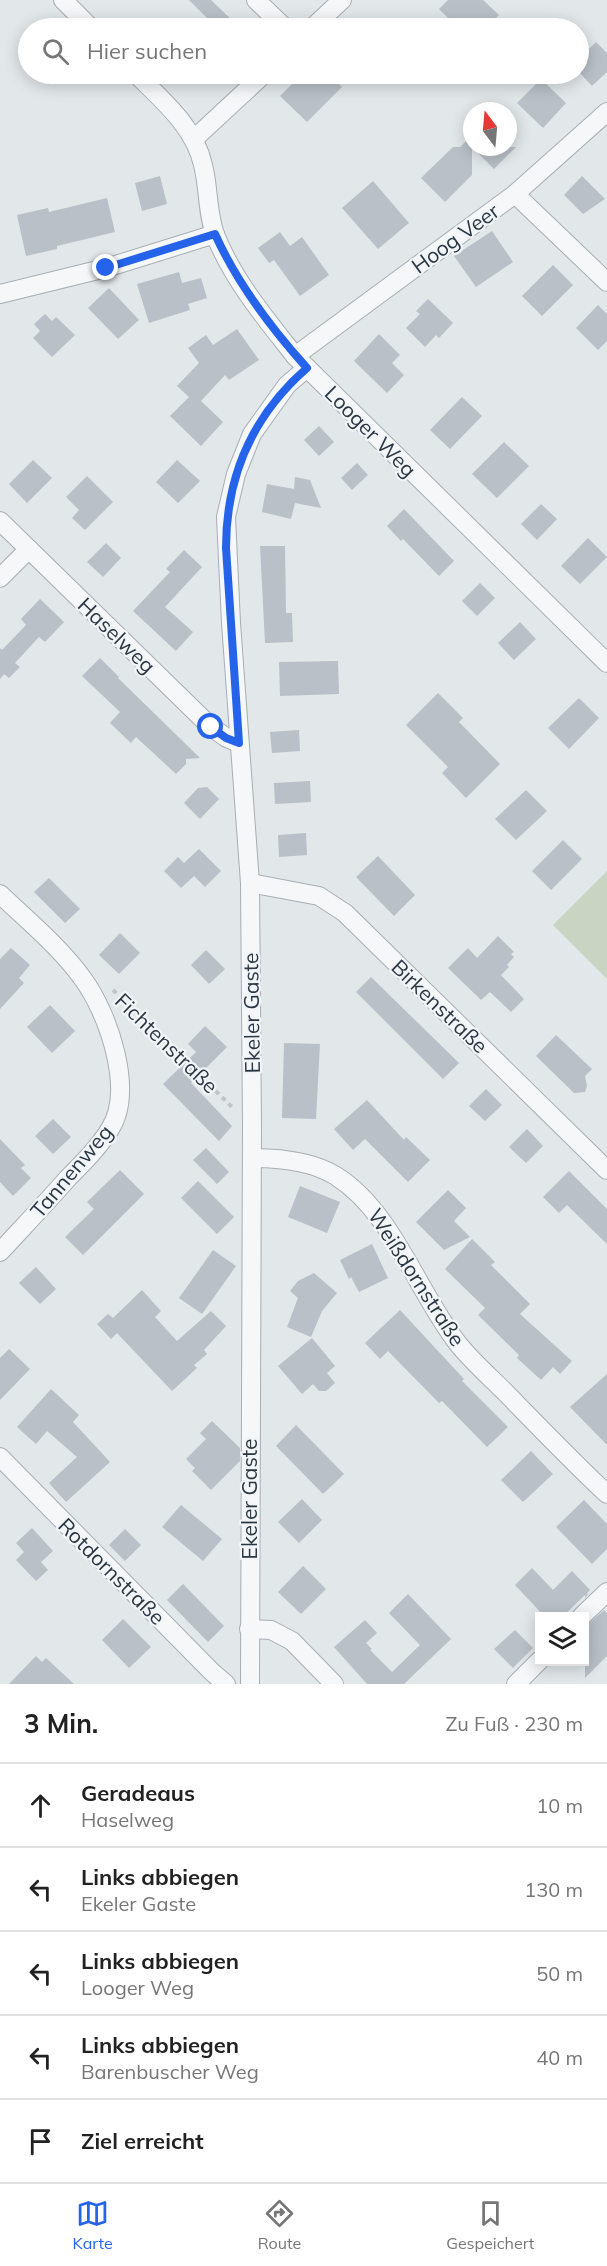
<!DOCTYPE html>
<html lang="de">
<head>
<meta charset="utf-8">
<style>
	body { margin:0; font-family:Mulish,sans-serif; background:#f6f6f6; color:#222 }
	.controls { position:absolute; right:18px; bottom:18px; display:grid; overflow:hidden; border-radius:0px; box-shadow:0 3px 15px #0003 }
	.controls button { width:54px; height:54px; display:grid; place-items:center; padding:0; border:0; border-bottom:2px solid #e0e0e0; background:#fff; color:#222; font:30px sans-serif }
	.compass { position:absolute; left:463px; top:102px; width:54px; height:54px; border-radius:50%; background:#fff; box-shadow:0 3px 15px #0003; rotate:344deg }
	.stop { position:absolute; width:18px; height:18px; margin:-14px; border:4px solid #2563eb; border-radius:50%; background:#fff }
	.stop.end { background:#2563eb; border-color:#fff; box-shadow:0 2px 6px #0008 }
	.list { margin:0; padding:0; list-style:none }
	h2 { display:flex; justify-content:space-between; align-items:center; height:78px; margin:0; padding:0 24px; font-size:26px }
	h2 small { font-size:20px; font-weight:400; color:#767676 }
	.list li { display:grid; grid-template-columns:39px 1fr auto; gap:18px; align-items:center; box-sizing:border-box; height:84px; padding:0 24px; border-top:2px solid #e0e0e0 }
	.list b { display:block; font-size:22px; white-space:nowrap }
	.list p { margin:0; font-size:20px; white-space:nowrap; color:#767676 }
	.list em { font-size:20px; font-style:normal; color:#767676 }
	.icon { flex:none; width:33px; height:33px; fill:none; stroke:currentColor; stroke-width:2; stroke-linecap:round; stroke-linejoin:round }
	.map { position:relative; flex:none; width:607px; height:1684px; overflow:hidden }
	.search { position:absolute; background:#fff; box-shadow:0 3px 15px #0003; left:18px; right:18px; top:18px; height:66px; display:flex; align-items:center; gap:15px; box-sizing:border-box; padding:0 21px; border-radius:33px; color:#767676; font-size:22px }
	.sheet { height:498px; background:#fff }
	nav { display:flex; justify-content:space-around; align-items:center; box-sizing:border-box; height:84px; border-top:2px solid #e0e0e0; background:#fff; font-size:16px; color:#767676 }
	nav a { display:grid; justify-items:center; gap:3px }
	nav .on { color:#2563eb }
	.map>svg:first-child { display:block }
</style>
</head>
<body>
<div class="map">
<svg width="607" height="1684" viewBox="0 0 607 1684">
	<rect width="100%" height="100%" fill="#e2e7ea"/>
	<!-- green -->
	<polygon fill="#cad4c3" points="607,871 607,979 553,925"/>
	<!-- building -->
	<g fill="#b9c0c7">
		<polygon points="189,0 211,0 240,28 217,28"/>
		<polygon points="448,0 483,0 499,15 486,28 458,28 439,9"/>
		<polygon points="596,42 607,53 607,72 592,86 579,72 579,59"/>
		<polygon points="302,74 328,74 342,87 307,122 280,96"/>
		<polygon points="541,79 566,103 543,128 517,103"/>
		<polygon points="472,135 472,175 445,202 421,178 453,147 460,147"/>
		<polygon points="472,147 516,147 494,169"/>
		<polygon points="160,176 167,204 142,211 135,183"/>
		<polygon points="582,176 605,199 583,214 564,195"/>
		<polygon points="373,181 409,223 378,249 342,208"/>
		<polygon points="107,198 115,232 57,246 57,249 26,256 17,215 48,208 49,212"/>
		<polygon points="492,231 513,262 476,287 454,256"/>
		<polygon points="280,232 290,246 302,237 329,275 300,296 274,260 269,263 258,248"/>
		<polygon points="553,265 573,285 542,316 522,296"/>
		<polygon points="179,272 182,283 201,278 207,298 188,304 190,310 149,323 137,284"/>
		<polygon points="109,288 139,320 118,339 88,308"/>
		<polygon points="428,299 453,323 439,338 436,335 425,347 406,328 420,314 416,311"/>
		<polygon points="598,305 607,314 607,341 598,350 576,328"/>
		<polygon points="45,314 52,321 56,317 75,335 52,357 33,338 40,331 34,324"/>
		<polygon points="237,329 259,360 229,380 225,375 201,401 223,422 201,446 170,416 189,397 177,386 199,363 188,348 206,335 213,345"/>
		<polygon points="379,334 400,355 392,363 404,375 387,393 354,361"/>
		<polygon points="462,397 482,416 450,449 430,430"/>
		<polygon points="319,426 334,442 319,456 304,440"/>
		<polygon points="504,442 529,466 497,498 472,474"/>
		<polygon points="33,460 52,478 27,503 9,484"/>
		<polygon points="177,460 200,481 178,503 156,482"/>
		<polygon points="357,463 368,475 352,490 341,478"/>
		<polygon points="87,476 113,502 85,530 72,518 79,510 66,497"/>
		<polygon points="295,477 310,480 321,508 295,503 291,519 262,512 267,484 294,489"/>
		<polygon points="541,504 557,519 537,540 521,524"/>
		<polygon points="404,509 454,561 439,576 403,539 401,541 387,526"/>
		<polygon points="588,538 607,557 580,584 561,566"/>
		<polygon points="106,543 121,558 103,577 87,562"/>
		<polygon points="260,546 285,546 286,613 292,613 293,642 265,643"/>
		<polygon points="184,550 202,567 165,607 193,632 176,651 133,611 170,572 166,569"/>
		<polygon points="480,583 495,598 477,616 462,601"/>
		<polygon points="40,599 64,622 45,642 39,637 15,663 20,667 9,678 4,674 0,679 0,648 2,650 26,625 21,619"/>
		<polygon points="520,622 536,639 514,660 498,643"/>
		<polygon points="100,658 119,677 118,678 200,758 186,759 186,764 176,774 136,737 131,743 110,723 120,712 82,676"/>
		<polygon points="338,661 339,694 280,696 279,662"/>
		<polygon points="438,693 463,718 459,722 500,764 466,798 442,773 448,767 406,725"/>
		<polygon points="579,698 599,718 569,749 548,728"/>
		<polygon points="299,730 300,751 272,753 270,732"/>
		<polygon points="310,781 311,802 275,804 274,783"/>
		<polygon points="207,787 219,799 200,819 184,803 198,788"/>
		<polygon points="526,790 547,811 516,840 495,819"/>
		<polygon points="306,833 307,855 279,857 278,835"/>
		<polygon points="563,840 582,859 551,890 532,871"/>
		<polygon points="199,849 221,871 205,887 194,876 181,888 164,871 178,857 184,863"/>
		<polygon points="378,856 415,895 394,916 356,877"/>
		<polygon points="49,878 80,909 65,923 34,892"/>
		<polygon points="120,933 140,953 119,974 99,955"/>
		<polygon points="498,936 514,952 511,954 514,957 507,965 509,967 501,975 524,999 511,1012 490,992 481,1000 448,968 468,948 477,958"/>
		<polygon points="11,948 30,965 19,978 24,983 0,1009 0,959"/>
		<polygon points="206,950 225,969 209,984 191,965"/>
		<polygon points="371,977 459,1063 443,1079 356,992"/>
		<polygon points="50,1005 75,1031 52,1053 27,1027"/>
		<polygon points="205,1026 227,1047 191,1083 232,1126 219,1141 163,1084 196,1052 188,1044"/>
		<polygon points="556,1035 592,1069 585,1076 587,1086 585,1092 574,1093 536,1056"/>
		<polygon points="284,1043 320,1044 316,1119 282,1118"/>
		<polygon points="486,1089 502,1105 485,1121 469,1106"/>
		<polygon points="367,1100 404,1140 406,1137 430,1160 408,1182 365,1139 353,1150 334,1129"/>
		<polygon points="53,1119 71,1137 53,1154 35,1136"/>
		<polygon points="527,1129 543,1146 526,1163 509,1147"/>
		<polygon points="0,1139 25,1165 21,1168 31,1178 13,1196 0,1182"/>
		<polygon points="206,1148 229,1172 217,1184 193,1160"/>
		<polygon points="120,1170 144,1194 83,1255 65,1237 94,1209 87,1202"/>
		<polygon points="569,1171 607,1209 607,1244 567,1205 559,1213 543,1197"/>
		<polygon points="198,1181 234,1217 217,1234 181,1198"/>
		<polygon points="300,1186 340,1202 327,1233 288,1217"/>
		<polygon points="448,1190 466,1208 454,1221 470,1237 444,1250 416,1222"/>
		<polygon points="472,1239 495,1262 491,1265 530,1304 520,1314 572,1361 560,1374 553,1367 541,1380 517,1358 519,1355 478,1315 485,1308 445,1269"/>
		<polygon points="372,1244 388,1278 359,1292 351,1277 349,1279 340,1260"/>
		<polygon points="213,1250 236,1266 202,1314 179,1298"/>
		<polygon points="36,1267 56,1289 40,1304 19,1283"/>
		<polygon points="314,1273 337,1293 322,1311 311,1337 287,1327 298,1298 290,1291 298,1281"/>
		<polygon points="142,1290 161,1311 155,1317 177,1341 211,1311 226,1326 204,1350 207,1354 194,1365 197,1368 172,1391 117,1333 111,1339 97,1324 108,1314 113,1318"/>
		<polygon points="400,1310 464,1379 462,1381 508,1427 487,1447 442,1401 439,1403 388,1351 380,1359 365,1343"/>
		<polygon points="312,1338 335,1366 327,1373 335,1383 326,1391 319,1391 313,1384 302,1394 278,1366"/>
		<polygon points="9,1349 30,1369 0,1400 0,1358"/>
		<polygon points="607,1374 607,1445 570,1407"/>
		<polygon points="51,1389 79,1415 73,1422 110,1462 66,1502 49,1483 77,1457 47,1431 36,1444 17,1427"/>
		<polygon points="212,1421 240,1448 240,1461 211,1490 192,1471 195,1468 186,1459 206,1439 200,1433"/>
		<polygon points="296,1425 344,1474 323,1494 276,1446"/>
		<polygon points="531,1451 553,1474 523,1502 501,1480"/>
		<polygon points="302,1499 322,1520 299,1543 278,1522"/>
		<polygon points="584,1500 607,1524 607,1549 592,1564 556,1527"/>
		<polygon points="181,1505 222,1539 203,1561 162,1527"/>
		<polygon points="32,1528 53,1551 41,1562 48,1570 36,1581 16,1560 24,1552 16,1543"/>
		<polygon points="125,1529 141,1545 125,1561 109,1545"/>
		<polygon points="303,1566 326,1589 301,1614 278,1592"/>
		<polygon points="532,1568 553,1590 572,1571 590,1590 587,1593 588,1594 585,1598 585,1595 562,1617 545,1617 515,1585"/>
		<polygon points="183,1584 224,1626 208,1642 167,1600"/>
		<polygon points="408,1594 451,1639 404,1684 367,1684 334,1647 365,1620 377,1633 366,1643 372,1649 370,1650 392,1672 420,1645 389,1613"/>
		<polygon points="604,1610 607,1613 607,1656 585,1678 585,1627"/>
		<polygon points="123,1619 151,1647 129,1668 102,1640"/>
		<polygon points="515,1630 533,1648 513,1668 494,1649"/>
		<polygon points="36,1656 42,1662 46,1658 74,1684 9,1684"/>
	</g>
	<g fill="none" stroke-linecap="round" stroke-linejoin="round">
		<!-- minor casing -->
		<g stroke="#a7aeb4" stroke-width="20">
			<g id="minor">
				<polyline points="63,0 91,28"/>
				<polyline points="256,0 285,28"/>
				<polyline points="312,28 342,0"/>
				<path d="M136 74C161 99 195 127 203 165 209 188 207 215 216 237 234 281 266 319 295 356L607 663"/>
				<polyline points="194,139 264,74"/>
				<polyline points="515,194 607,282"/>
				<polyline points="0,294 106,268 215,234"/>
				<polyline points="295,356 515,194 607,112"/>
				<polyline points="0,521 211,727 227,738 239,743"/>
				<polyline points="0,578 29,549"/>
				<polyline points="250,883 319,896 345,913 607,1170"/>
				<path d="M0 894C28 921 60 947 83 979 108 1013 135 1090 110 1129 99 1147 83 1163 68 1178 46 1203 23 1227 0 1252"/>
				<path d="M252 1158C279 1158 312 1161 336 1176 393 1212 417 1292 459 1345 473 1362 491 1378 507 1394 540 1428 573 1462 607 1494"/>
				<polyline points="0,1457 212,1672 226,1684"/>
				<polyline points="582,1616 607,1592"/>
				<polyline points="249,1629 271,1630 292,1641 334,1684"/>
				<polyline points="250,1684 252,1126 250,883 231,623 226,517 236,474 252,434 287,385 307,368"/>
				<polyline points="516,1684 540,1660"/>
			</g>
		</g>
		<!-- path -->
		<polyline stroke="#c0c5c9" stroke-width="4" stroke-dasharray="4.5 4.5" stroke-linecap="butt" points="113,990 234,1109"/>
		<!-- minor -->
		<use href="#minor" stroke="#f5f7f9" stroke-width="18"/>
	</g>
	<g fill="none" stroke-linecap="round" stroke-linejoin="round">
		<!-- route -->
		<path stroke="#2563eb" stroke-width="8" d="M106 268 215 234C237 283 271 328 307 368 252 416 226 476 226 548L239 743 226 738 211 727"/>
	</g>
	<g text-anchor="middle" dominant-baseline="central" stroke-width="4.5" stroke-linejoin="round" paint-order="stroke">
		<!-- street labels -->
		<g font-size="21" fill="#2a3642" stroke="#f2f5f8">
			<text transform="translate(455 238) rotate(-36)">Hoog Veer</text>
			<text transform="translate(371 431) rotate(45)">Looger Weg</text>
			<text transform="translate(117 635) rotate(44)">Haselweg</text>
			<text transform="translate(440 1006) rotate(44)">Birkenstraße</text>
			<text transform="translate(251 1013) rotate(-91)">Ekeler Gaste</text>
			<text transform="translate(167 1043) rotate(44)">Fichtenstraße</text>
			<text transform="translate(71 1171) rotate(-50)">Tannenweg</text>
			<text transform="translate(417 1277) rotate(57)">Weißdornstraße</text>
			<text transform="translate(249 1499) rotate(-90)">Ekeler Gaste</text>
			<text transform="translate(112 1571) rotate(45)">Rotdornstraße</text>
		</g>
	</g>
</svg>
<div class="controls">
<button><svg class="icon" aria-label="layers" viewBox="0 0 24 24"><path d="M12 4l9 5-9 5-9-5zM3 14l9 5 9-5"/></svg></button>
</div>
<svg class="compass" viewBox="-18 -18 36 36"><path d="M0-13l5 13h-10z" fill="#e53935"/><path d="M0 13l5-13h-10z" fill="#767676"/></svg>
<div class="stop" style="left:211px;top:727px"></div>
<div class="stop end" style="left:106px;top:268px"></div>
<div class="search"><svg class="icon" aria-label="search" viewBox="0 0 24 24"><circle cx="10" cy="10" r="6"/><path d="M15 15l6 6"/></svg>Hier suchen</div>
</div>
<section class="sheet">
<h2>3 Min.<small>Zu Fuß · 230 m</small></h2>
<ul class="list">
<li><svg class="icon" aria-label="ahead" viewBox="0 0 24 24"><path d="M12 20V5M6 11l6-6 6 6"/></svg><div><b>Geradeaus</b><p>Haselweg</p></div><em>10 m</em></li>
<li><svg class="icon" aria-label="left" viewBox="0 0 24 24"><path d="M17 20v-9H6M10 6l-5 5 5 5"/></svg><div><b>Links abbiegen</b><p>Ekeler Gaste</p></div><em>130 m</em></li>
<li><svg class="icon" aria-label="left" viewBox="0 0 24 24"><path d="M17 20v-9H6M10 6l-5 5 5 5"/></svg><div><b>Links abbiegen</b><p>Looger Weg</p></div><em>50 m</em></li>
<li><svg class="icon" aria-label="left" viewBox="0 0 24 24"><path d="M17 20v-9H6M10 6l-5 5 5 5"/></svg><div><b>Links abbiegen</b><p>Barenbuscher Weg</p></div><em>40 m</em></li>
<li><svg class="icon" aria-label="arrive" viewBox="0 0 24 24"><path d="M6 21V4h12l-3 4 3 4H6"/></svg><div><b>Ziel erreicht</b></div></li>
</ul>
</section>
<nav>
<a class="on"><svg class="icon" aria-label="map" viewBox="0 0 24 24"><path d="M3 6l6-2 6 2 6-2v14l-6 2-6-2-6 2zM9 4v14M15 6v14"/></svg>Karte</a>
<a><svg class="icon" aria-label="directions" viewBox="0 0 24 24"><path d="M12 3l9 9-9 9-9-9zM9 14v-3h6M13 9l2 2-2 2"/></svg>Route</a>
<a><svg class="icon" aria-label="saved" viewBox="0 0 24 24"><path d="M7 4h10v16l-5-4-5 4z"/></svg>Gespeichert</a>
</nav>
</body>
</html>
